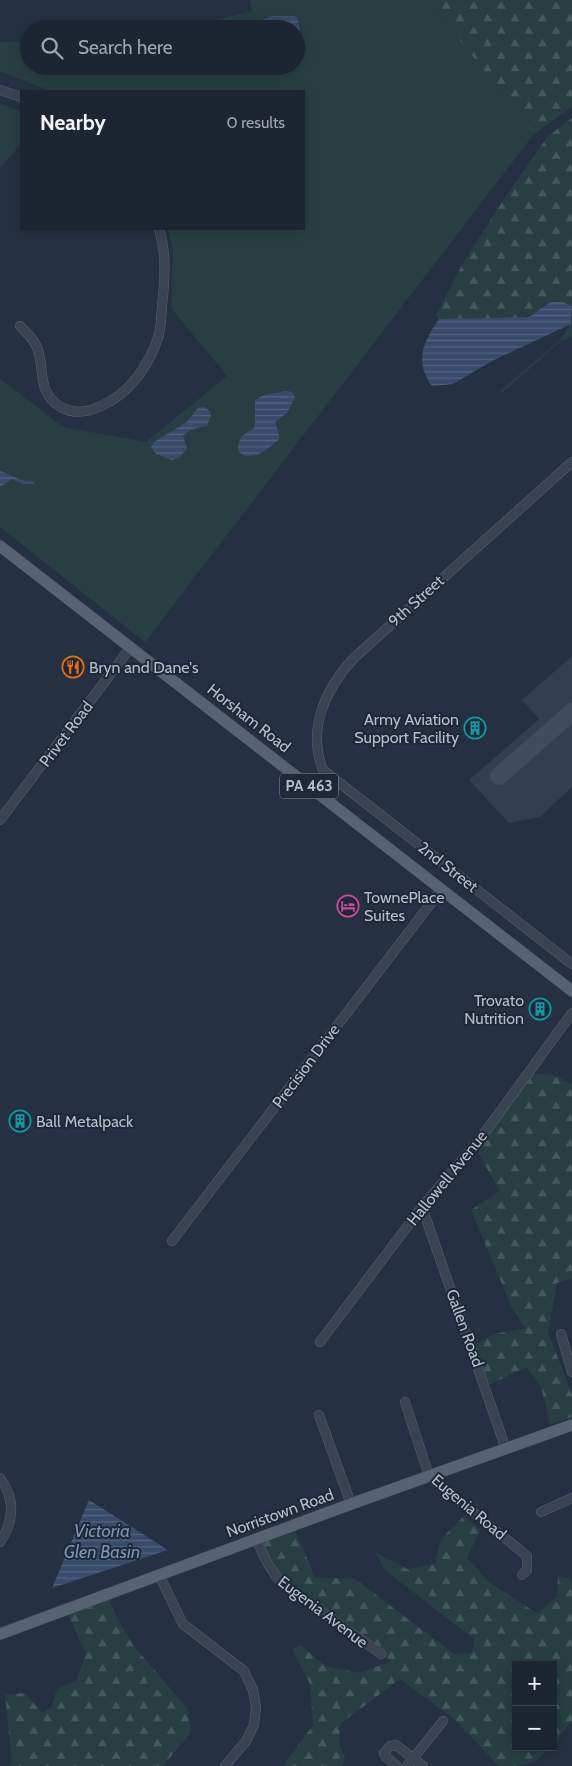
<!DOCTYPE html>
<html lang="en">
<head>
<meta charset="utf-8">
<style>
	body { margin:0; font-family:Cabin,sans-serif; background:#29313e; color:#f1f3f6 }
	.controls { position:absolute; right:15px; bottom:15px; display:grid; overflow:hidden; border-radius:0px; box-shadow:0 2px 12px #0003 }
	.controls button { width:45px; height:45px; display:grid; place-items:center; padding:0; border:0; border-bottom:1px solid #3a424d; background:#1c2532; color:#f1f3f6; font:25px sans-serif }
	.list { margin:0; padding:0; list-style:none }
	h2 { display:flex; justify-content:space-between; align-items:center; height:65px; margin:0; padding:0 20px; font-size:21px }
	h2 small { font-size:16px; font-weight:400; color:#a0a5ac }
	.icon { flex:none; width:28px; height:28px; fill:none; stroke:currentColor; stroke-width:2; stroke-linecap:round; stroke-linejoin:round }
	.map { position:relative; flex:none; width:572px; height:1766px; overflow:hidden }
	.search { position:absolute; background:#1c2532; box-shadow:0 2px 12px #0003; left:20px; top:20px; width:285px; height:55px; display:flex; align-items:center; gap:12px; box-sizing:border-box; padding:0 18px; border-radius:28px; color:#a0a5ac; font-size:19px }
	.panel { position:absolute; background:#1c2532; box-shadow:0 2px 12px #0003; left:20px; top:90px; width:285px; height:140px; border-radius:0px }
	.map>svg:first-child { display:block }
</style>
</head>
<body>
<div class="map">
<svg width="572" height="1766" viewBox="0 0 572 1766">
	<defs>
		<pattern id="forest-firs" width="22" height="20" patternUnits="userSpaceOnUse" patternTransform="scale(1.25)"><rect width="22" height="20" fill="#273f43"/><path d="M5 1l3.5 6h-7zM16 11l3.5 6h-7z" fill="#44595d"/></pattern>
		<pattern id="water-rules" width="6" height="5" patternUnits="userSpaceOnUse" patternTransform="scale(1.25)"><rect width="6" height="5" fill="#384b6a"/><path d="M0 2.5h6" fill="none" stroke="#53637e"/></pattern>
	</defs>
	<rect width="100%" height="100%" fill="#253142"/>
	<!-- airport -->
	<polygon fill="#333e4f" points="572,656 572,787 540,817 509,823 469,780 539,719 522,700"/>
	<!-- grass -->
	<g fill="#273f43">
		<polygon points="250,0 428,0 534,134 145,642 0,527 0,379 63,427 146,442 227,376 171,308 173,249 167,229 304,229 304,91 50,91 0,71 0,42 29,42 29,66 296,66 296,29 178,29 252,11"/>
		<polygon points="0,104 21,112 21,144 0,168"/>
	</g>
	<!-- forest -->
	<g fill="url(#forest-firs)">
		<polygon points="428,0 572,0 572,107 534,134"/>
		<polygon points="572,118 572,306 563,302 544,304 538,313 516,318 439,319 436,315 462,265 502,202 548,136"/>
		<polygon points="572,322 572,337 562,340 502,393 500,391 560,340"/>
		<polygon points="528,1073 553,1075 572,1084 572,1278 557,1283 548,1332 572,1395 572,1417 550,1424 541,1387 527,1367 486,1386 471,1346 495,1334 525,1328 511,1306 471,1210 500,1191 474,1146"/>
		<path d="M464 1516 480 1530 467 1558 489 1582 538 1614 557 1596 558 1576 570 1578 572 1582V1721L553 1744V1665H516V1747H551C532 1766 528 1766 499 1766L453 1718 400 1679 340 1724 339 1744 345 1758 342 1766H283L313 1725 310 1684 292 1649 301 1645 325 1666 360 1673 391 1661 269 1568 260 1538 293 1525 315 1577 355 1579 454 1654 472 1653 474 1639 385 1570 376 1553 407 1569 435 1564 441 1539Z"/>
		<polygon points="107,1594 117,1618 133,1645 187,1708 191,1732 163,1766 6,1766 12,1764 5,1695 25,1693 42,1713 51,1707 57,1689 76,1681 86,1654 66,1610"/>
	</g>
	<!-- water -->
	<g fill="url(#water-rules)">
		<polygon points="273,16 295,16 298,19 302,45 300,49 296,50 296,29 254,29 264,19"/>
		<path d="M552 302H563L572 306 571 324 492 361 453 384 432 386C414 362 423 342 439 319L528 317C538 313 542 305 552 302Z"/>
		<path d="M285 391 292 392 295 397 287 413 275 422 280 438C243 477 222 443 253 429L255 425V400C264 393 275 394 285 391Z"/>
		<path d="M204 407 210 411 211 416 207 426C198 427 188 430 183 436L187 448 180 457 172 460 156 454 151 447 154 442 187 422 198 408Z"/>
		<path d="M0 471C11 474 20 482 32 481L35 484H23L12 479 0 487Z"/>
		<polygon points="89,1500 168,1550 52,1588"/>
	</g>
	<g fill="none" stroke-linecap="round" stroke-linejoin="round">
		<!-- taxiway -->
		<polyline stroke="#404c5e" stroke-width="18" points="499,776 572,712"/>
		<!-- minor casing -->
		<g stroke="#57616f" stroke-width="10">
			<g id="minor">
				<polyline points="0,90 21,97"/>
				<path d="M20 326C27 333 35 340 38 350 45 372 37 393 61 407 74 415 88 412 101 406 129 394 148 367 158 338 162 326 161 310 163 297 165 273 166 251 159 229"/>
				<path d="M572 462 354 658C325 689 307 729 323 770L572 964"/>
				<polyline points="0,820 131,647"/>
				<polyline points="422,1207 506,1449"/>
				<polyline points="172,1241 441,890"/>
				<polyline points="561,1334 572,1372"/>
				<polyline points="320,1342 422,1207 480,1139 572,1013"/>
				<polyline points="405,1402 429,1476 527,1556 527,1570 522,1575"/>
				<polyline points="319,1415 351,1504"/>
				<path d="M0 1478C16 1500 14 1521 0 1542"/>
				<polyline points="541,1512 572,1498"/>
				<path d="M256 1539C264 1557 270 1571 284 1585L381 1654"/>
				<polyline points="159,1575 183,1624 244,1671 253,1690 256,1707 254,1725 246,1741 225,1766"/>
				<polyline points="397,1766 386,1757 384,1753 390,1746 396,1745 423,1766"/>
				<polyline points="407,1766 443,1721"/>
			</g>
		</g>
		<!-- major casing -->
		<g stroke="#434c5b" stroke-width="12">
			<g id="major">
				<polyline points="0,546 572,991"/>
				<polyline points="0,1634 351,1504 572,1425"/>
			</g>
		</g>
		<!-- minor -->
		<use href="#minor" stroke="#394352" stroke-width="9"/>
		<!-- major -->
		<use href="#major" stroke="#576272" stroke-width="11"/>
	</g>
	<!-- icons -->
	<defs>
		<g id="restaurant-ring" transform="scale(1.125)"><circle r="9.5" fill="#1e2837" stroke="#e8710a" stroke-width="1.5"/><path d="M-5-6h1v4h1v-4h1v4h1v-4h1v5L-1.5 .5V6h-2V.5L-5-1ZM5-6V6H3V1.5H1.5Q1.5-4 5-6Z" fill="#e8710a"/></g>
		<g id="building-ring" transform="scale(1.125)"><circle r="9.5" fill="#1e2837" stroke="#0f9aa8" stroke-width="1.5"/><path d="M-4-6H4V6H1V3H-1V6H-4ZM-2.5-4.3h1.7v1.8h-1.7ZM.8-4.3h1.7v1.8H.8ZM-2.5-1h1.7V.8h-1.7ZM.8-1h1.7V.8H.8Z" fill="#0f9aa8"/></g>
		<g id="hotel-ring" transform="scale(1.125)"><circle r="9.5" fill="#1e2837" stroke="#d1479c" stroke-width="1.5"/><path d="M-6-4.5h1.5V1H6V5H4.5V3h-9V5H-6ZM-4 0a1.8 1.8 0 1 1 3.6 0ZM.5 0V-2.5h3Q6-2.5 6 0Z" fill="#d1479c"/></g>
	</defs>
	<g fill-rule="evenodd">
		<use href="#restaurant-ring" x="73" y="667"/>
		<use href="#building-ring" x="475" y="728"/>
		<use href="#hotel-ring" x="348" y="906"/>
		<use href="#building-ring" x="540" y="1009"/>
		<use href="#building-ring" x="20" y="1121"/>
	</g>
	<g text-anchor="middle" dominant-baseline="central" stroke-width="4" stroke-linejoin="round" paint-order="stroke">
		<!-- shield labels -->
		<rect fill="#1e2837" stroke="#88919f" stroke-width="1" x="280" y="773.5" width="58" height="25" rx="4"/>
		<g font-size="15" font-weight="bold" fill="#b6becc">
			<text x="309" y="786">PA 463</text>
		</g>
		<!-- street labels -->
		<g font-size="16" fill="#b6becc" stroke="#1e2837">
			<text transform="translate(416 601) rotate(-42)">9th Street</text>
			<text transform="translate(249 718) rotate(38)">Horsham Road</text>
			<text transform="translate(66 734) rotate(-53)">Privet Road</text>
			<text transform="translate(448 867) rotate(38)">2nd Street</text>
			<text transform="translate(306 1066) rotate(-53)">Precision Drive</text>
			<text transform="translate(447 1178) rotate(-51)">Hallowell Avenue</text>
			<text transform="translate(465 1328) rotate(70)">Gallen Road</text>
			<text transform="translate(469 1507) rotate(40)">Eugenia Road</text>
			<text transform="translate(280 1513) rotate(-20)">Norristown Road</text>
			<text transform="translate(323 1612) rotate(37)">Eugenia Avenue</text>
		</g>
		<!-- poi labels -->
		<g font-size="16" fill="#b6becc" stroke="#1e2837" text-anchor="start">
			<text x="89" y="667">Bryn and Dane's</text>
			<text x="459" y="719" text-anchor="end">Army Aviation<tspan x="459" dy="18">Support Facility</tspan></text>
			<text x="364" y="897">TownePlace<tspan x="364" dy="18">Suites</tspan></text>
			<text x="524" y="1000" text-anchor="end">Trovato<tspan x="524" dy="18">Nutrition</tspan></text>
			<text x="36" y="1121">Ball Metalpack</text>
		</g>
		<!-- water labels -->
		<g font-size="18" font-style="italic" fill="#7c93b4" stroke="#1e2837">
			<text x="102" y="1531">Victoria<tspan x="102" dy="21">Glen Basin</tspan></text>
		</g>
	</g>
</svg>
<div class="controls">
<button>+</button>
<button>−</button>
</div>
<div class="search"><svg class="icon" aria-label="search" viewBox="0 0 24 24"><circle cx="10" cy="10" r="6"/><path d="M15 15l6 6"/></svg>Search here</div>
<section class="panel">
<h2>Nearby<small>0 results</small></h2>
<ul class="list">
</ul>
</section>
</div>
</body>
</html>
